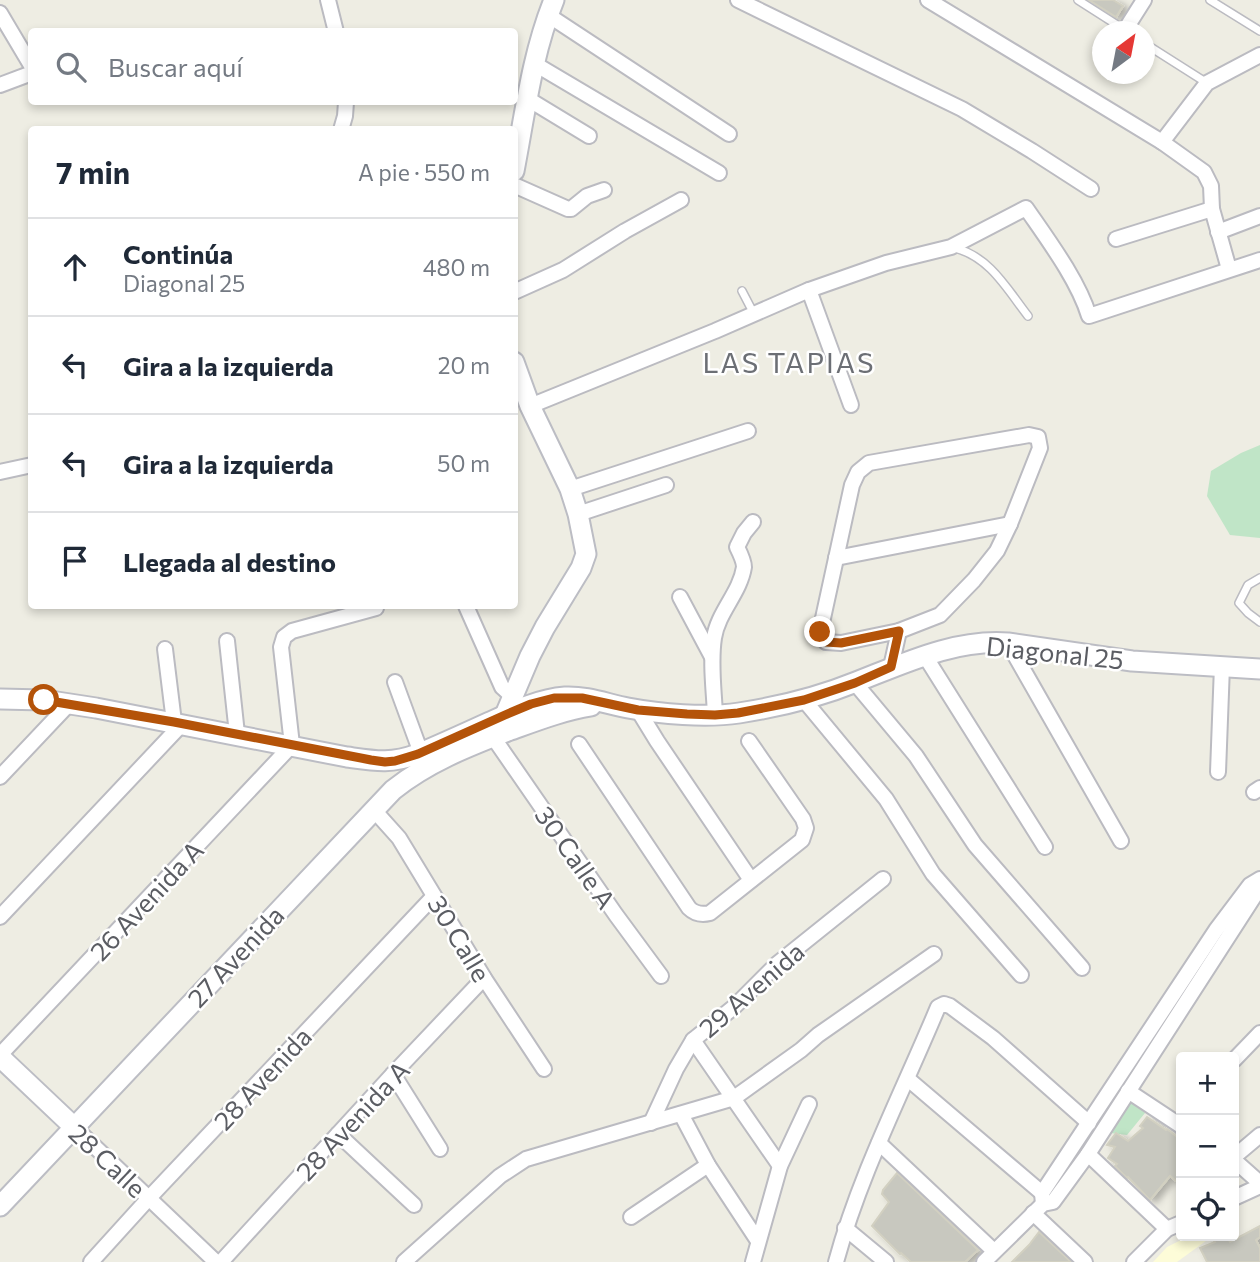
<!DOCTYPE html>
<html lang="es">
<head>
<meta charset="utf-8">
<style>
	body { margin:0; font-family:Commissioner,sans-serif; background:#f6f6f7; color:#1f2937 }
	.controls { position:absolute; right:21px; bottom:21px; display:grid; overflow:hidden; border-radius:7px; box-shadow:0 4px 10px #0003 }
	.controls button { width:63px; height:63px; display:grid; place-items:center; padding:0; border:0; border-bottom:2px solid #e0e1e3; background:#fff; color:#1f2937; font:35px sans-serif }
	.compass { position:absolute; left:1092px; top:21px; width:63px; height:63px; border-radius:50%; background:#fff; box-shadow:0 4px 10px #0003; rotate:32deg }
	.stop { position:absolute; width:21px; height:21px; margin:-16px; border:5px solid #b45309; border-radius:50%; background:#fff }
	.stop.end { background:#b45309; border-color:#fff; box-shadow:0 2px 7px #0008 }
	.list { margin:0; padding:0; list-style:none }
	h2 { display:flex; justify-content:space-between; align-items:center; height:91px; margin:0; padding:0 28px; font-size:30px }
	h2 small { font-size:23px; font-weight:400; color:#747a83 }
	.list li { display:grid; grid-template-columns:46px 1fr auto; gap:21px; align-items:center; box-sizing:border-box; height:98px; padding:0 28px; border-top:2px solid #e0e1e3 }
	.list b { display:block; font-size:26px; white-space:nowrap }
	.list p { margin:0; font-size:23px; white-space:nowrap; color:#747a83 }
	.list em { font-size:23px; font-style:normal; color:#747a83 }
	.icon { flex:none; width:38px; height:38px; fill:none; stroke:currentColor; stroke-width:2; stroke-linecap:round; stroke-linejoin:round }
	.map { position:relative; flex:none; width:1260px; height:1262px; overflow:hidden }
	.search { position:absolute; background:#fff; box-shadow:0 4px 10px #0003; left:28px; top:28px; width:490px; height:77px; display:flex; align-items:center; gap:18px; box-sizing:border-box; padding:0 24px; border-radius:7px; color:#747a83; font-size:26px }
	.panel { position:absolute; background:#fff; box-shadow:0 4px 10px #0003; left:28px; top:126px; width:490px; height:483px; border-radius:7px }
	.map>svg:first-child { display:block }
</style>
</head>
<body>
<div class="map">
<svg width="1260" height="1262" viewBox="0 0 1260 1262">
	<defs>
		<filter id="shadow"><feDropShadow dx="5.5" dy="3" stdDeviation="3.5" flood-color="#0004"/></filter>
	</defs>
	<rect width="100%" height="100%" fill="#eeede3"/>
	<!-- commercial -->
	<polygon fill="#fdfcd8" points="1189,1236 1208,1236 1210,1238 1177,1262 1153,1262 1167,1247"/>
	<!-- green -->
	<g fill="#c0e5c7">
		<polygon points="1260,445 1260,538 1230,535 1207,496 1211,471 1241,453"/>
		<polygon points="1134,1099 1145,1113 1127,1135 1102,1132"/>
	</g>
	<!-- building -->
	<g fill="#c8c8bf" stroke="#d2d0c1" stroke-width="2" filter="url(#shadow)">
		<polygon points="1089,0 1113,0 1123,6 1116,17"/>
		<polygon points="1147,1117 1166,1130 1167,1129 1181,1140 1181,1185 1170,1176 1150,1200 1128,1177 1127,1178 1115,1166 1117,1164 1108,1158 1115,1147 1107,1145 1116,1133 1128,1141 1143,1128 1140,1126"/>
		<polygon points="897,1173 978,1250 965,1262 911,1262 901,1253 900,1254 872,1226 889,1202 882,1194 883,1190"/>
		<polygon points="1260,1226 1260,1237 1256,1240 1260,1248 1260,1262 1207,1262 1200,1248 1215,1242 1211,1236 1227,1236 1230,1242"/>
		<polygon points="1039,1232 1071,1262 1012,1262 1029,1245"/>
	</g>
	<g fill="none" stroke-linecap="round" stroke-linejoin="round">
		<!-- lane casing -->
		<g stroke="#bbbbc1" stroke-width="10">
			<g id="lane">
				<polyline points="1078,0 1125,30"/>
				<polyline points="1210,0 1260,31"/>
				<polyline points="1144,43 1207,83"/>
				<path d="M955 248C990 257 1007 289 1028 316"/>
				<polyline points="742,291 754,314"/>
				<polyline points="1260,578 1248,585 1239,603 1248,613 1260,622"/>
			</g>
		</g>
		<!-- street casing -->
		<g stroke="#bbbbc1" stroke-width="18">
			<g id="street">
				<polyline points="328,0 336,32"/>
				<polyline points="738,0 962,109 1032,151 1091,189"/>
				<polyline points="928,0 1162,142 1204,172 1211,186 1212,209 1229,269"/>
				<polyline points="0,13 32,67"/>
				<polyline points="548,15 729,134"/>
				<polyline points="1125,30 1144,0"/>
				<polyline points="535,64 719,173"/>
				<polyline points="0,85 32,73"/>
				<polyline points="528,99 589,136"/>
				<polyline points="341,130 345,116 346,102"/>
				<polyline points="1162,142 1207,83 1260,55"/>
				<polyline points="514,185 568,209 571,209 587,196 604,190"/>
				<polyline points="1218,232 1260,216"/>
				<polyline points="1116,239 1212,209"/>
				<polyline points="809,290 851,405"/>
				<polyline points="514,292 563,270 625,231 681,200"/>
				<path d="M530 406 715 331 809 290 886 263 951 247 1026 208C1048 240 1078 280 1089 316L1260 260"/>
				<polygon points="1029,435 1038,437 1040,448 1010,524 997,551 974,580 940,615 899,631 841,643 826,642 820,632 852,485 858,472 869,463"/>
				<polyline points="0,472 32,465"/>
				<polyline points="570,489 748,431"/>
				<polyline points="578,514 666,485"/>
				<polyline points="836,558 1010,524"/>
				<polyline points="680,597 712,657"/>
				<polyline points="466,606 502,687 512,696"/>
				<polyline points="227,641 237,734"/>
				<polyline points="1008,643 1121,841"/>
				<polyline points="165,649 174,722"/>
				<polyline points="925,656 1045,847"/>
				<polyline points="891,667 899,631"/>
				<polyline points="395,682 421,753"/>
				<polyline points="855,683 916,756 975,845 1082,968"/>
				<polyline points="804,700 886,799 933,874 1021,975"/>
				<polyline points="638,710 657,741 751,880"/>
				<path d="M715 715C714 690 710 663 714 638 718 612 740 593 744 567 744 561 740 553 737 547L744 533 753 522"/>
				<polyline points="493,737 616,915 661,976"/>
				<path d="M579 744 689 908C695 914 702 915 710 913L802 840 806 828 803 819 749 741"/>
				<polyline points="1218,772 1222,666"/>
				<polyline points="0,777 69,704"/>
				<polyline points="1254,792 1260,788"/>
				<polyline points="373,809 399,838 484,978 544,1069"/>
				<polyline points="0,917 182,724"/>
				<polyline points="693,1040 780,1166"/>
				<polyline points="0,1055 292,745 281,647 284,637 292,631 376,608"/>
				<polyline points="1234,1060 1260,1033"/>
				<polyline points="393,1074 440,1149"/>
				<polyline points="908,1079 1042,1193"/>
				<polyline points="1128,1091 1181,1126"/>
				<polyline points="681,1114 708,1165 758,1241"/>
				<polyline points="651,1123 676,1069 693,1040 734,1007 777,964 883,879"/>
				<polyline points="74,1127 216,1262"/>
				<polyline points="338,1134 414,1205"/>
				<polyline points="879,1143 994,1251"/>
				<polyline points="1088,1154 1167,1229"/>
				<polyline points="1234,1157 1260,1135"/>
				<polyline points="1234,1160 1260,1183"/>
				<polyline points="1234,1198 1260,1186"/>
				<polyline points="1043,1204 1042,1193 1216,930 1250,885 1260,879"/>
				<polyline points="1033,1213 1085,1262"/>
				<polyline points="631,1217 708,1165"/>
				<polyline points="845,1228 886,1262"/>
				<polyline points="91,1262 149,1198 434,896"/>
				<polyline points="221,1262 393,1074 484,978"/>
				<polyline points="404,1262 500,1176 526,1159 734,1098 801,1050 818,1035 934,954"/>
				<polyline points="753,1262 780,1166 809,1104"/>
				<path d="M836 1262C860 1174 903 1091 938 1007L944 1004 950 1006 993 1038 1089 1123"/>
				<polyline points="984,1262 1043,1204 1053,1202 1088,1154 1257,892 1260,884"/>
				<polyline points="1134,1262 1167,1229 1181,1223"/>
			</g>
		</g>
		<!-- secondary casing -->
		<g stroke="#bcbdc4" stroke-width="23">
			<g id="secondary">
				<path d="M514 171C525 114 532 54 554 0"/>
				<path d="M0 699 44 700 96 708 347 757C376 761 390 764 418 754 442 744 466 733 490 722 514 711 539 699 565 697 587 696 607 704 628 708 660 714 706 718 739 713 778 707 819 697 856 682 905 663 955 639 1008 643L1132 661 1260 669"/>
				<polyline points="502,722 530,656 545,627 581,568 586,554 578,514 570,489 530,406 514,362"/>
				<polyline points="0,1057 74,1127"/>
				<path d="M0 1206 393 790C428 762 467 747 508 731 536 721 561 711 591 706"/>
			</g>
		</g>
		<!-- lane -->
		<use href="#lane" stroke="#fff" stroke-width="7"/>
		<!-- street -->
		<use href="#street" stroke="#fff" stroke-width="14"/>
		<!-- secondary -->
		<use href="#secondary" stroke="#fff" stroke-width="19"/>
	</g>
	<g fill="none" stroke-linecap="round" stroke-linejoin="round">
		<!-- route -->
		<polyline stroke="#b45309" stroke-width="9" points="44,700 174,722 371,760 385,762 395,761 418,754 505,715 531,704 554,698 582,698 638,710 687,714 715,715 738,713 804,700 855,683 891,667 899,631 841,643 826,642 820,632"/>
	</g>
	<g text-anchor="middle" dominant-baseline="central" stroke-width="5" stroke-linejoin="round" paint-order="stroke">
		<!-- street labels -->
		<g font-size="26" fill="#5b5d63" stroke="#fff">
			<text transform="translate(1055 652) rotate(6)">Diagonal 25</text>
			<text transform="translate(576 857) rotate(55)">30 Calle A</text>
			<text transform="translate(146 900) rotate(-47)">26 Avenida A</text>
			<text transform="translate(460 938) rotate(59)">30 Calle</text>
			<text transform="translate(235 956) rotate(-47)">27 Avenida</text>
			<text transform="translate(751 989) rotate(-41)">29 Avenida</text>
			<text transform="translate(262 1078) rotate(-47)">28 Avenida</text>
			<text transform="translate(352 1120) rotate(-47)">28 Avenida A</text>
			<text transform="translate(108 1160) rotate(43)">28 Calle</text>
		</g>
		<!-- neighbourhood labels -->
		<g font-size="28" letter-spacing="2" fill="#6c6f75" stroke="#fff">
			<text x="789" y="362">LAS TAPIAS</text>
		</g>
	</g>
</svg>
<div class="controls">
<button>+</button>
<button>−</button>
<button><svg class="icon" aria-label="locate" viewBox="0 0 24 24"><circle cx="12" cy="12" r="6"/><path d="M12 2v4M12 18v4M2 12h4M18 12h4"/></svg></button>
</div>
<svg class="compass" viewBox="-18 -18 36 36"><path d="M0-13l5 13h-10z" fill="#e53935"/><path d="M0 13l5-13h-10z" fill="#747a83"/></svg>
<div class="stop" style="left:44px;top:700px"></div>
<div class="stop end" style="left:820px;top:632px"></div>
<div class="search"><svg class="icon" aria-label="search" viewBox="0 0 24 24"><circle cx="10" cy="10" r="6"/><path d="M15 15l6 6"/></svg>Buscar aquí</div>
<section class="panel">
<h2>7 min<small>A pie · 550 m</small></h2>
<ul class="list">
<li><svg class="icon" aria-label="ahead" viewBox="0 0 24 24"><path d="M12 20V5M6 11l6-6 6 6"/></svg><div><b>Continúa</b><p>Diagonal 25</p></div><em>480 m</em></li>
<li><svg class="icon" aria-label="left" viewBox="0 0 24 24"><path d="M17 20v-9H6M10 6l-5 5 5 5"/></svg><div><b>Gira a la izquierda</b></div><em>20 m</em></li>
<li><svg class="icon" aria-label="left" viewBox="0 0 24 24"><path d="M17 20v-9H6M10 6l-5 5 5 5"/></svg><div><b>Gira a la izquierda</b></div><em>50 m</em></li>
<li><svg class="icon" aria-label="arrive" viewBox="0 0 24 24"><path d="M6 21V4h12l-3 4 3 4H6"/></svg><div><b>Llegada al destino</b></div></li>
</ul>
</section>
</div>
</body>
</html>
